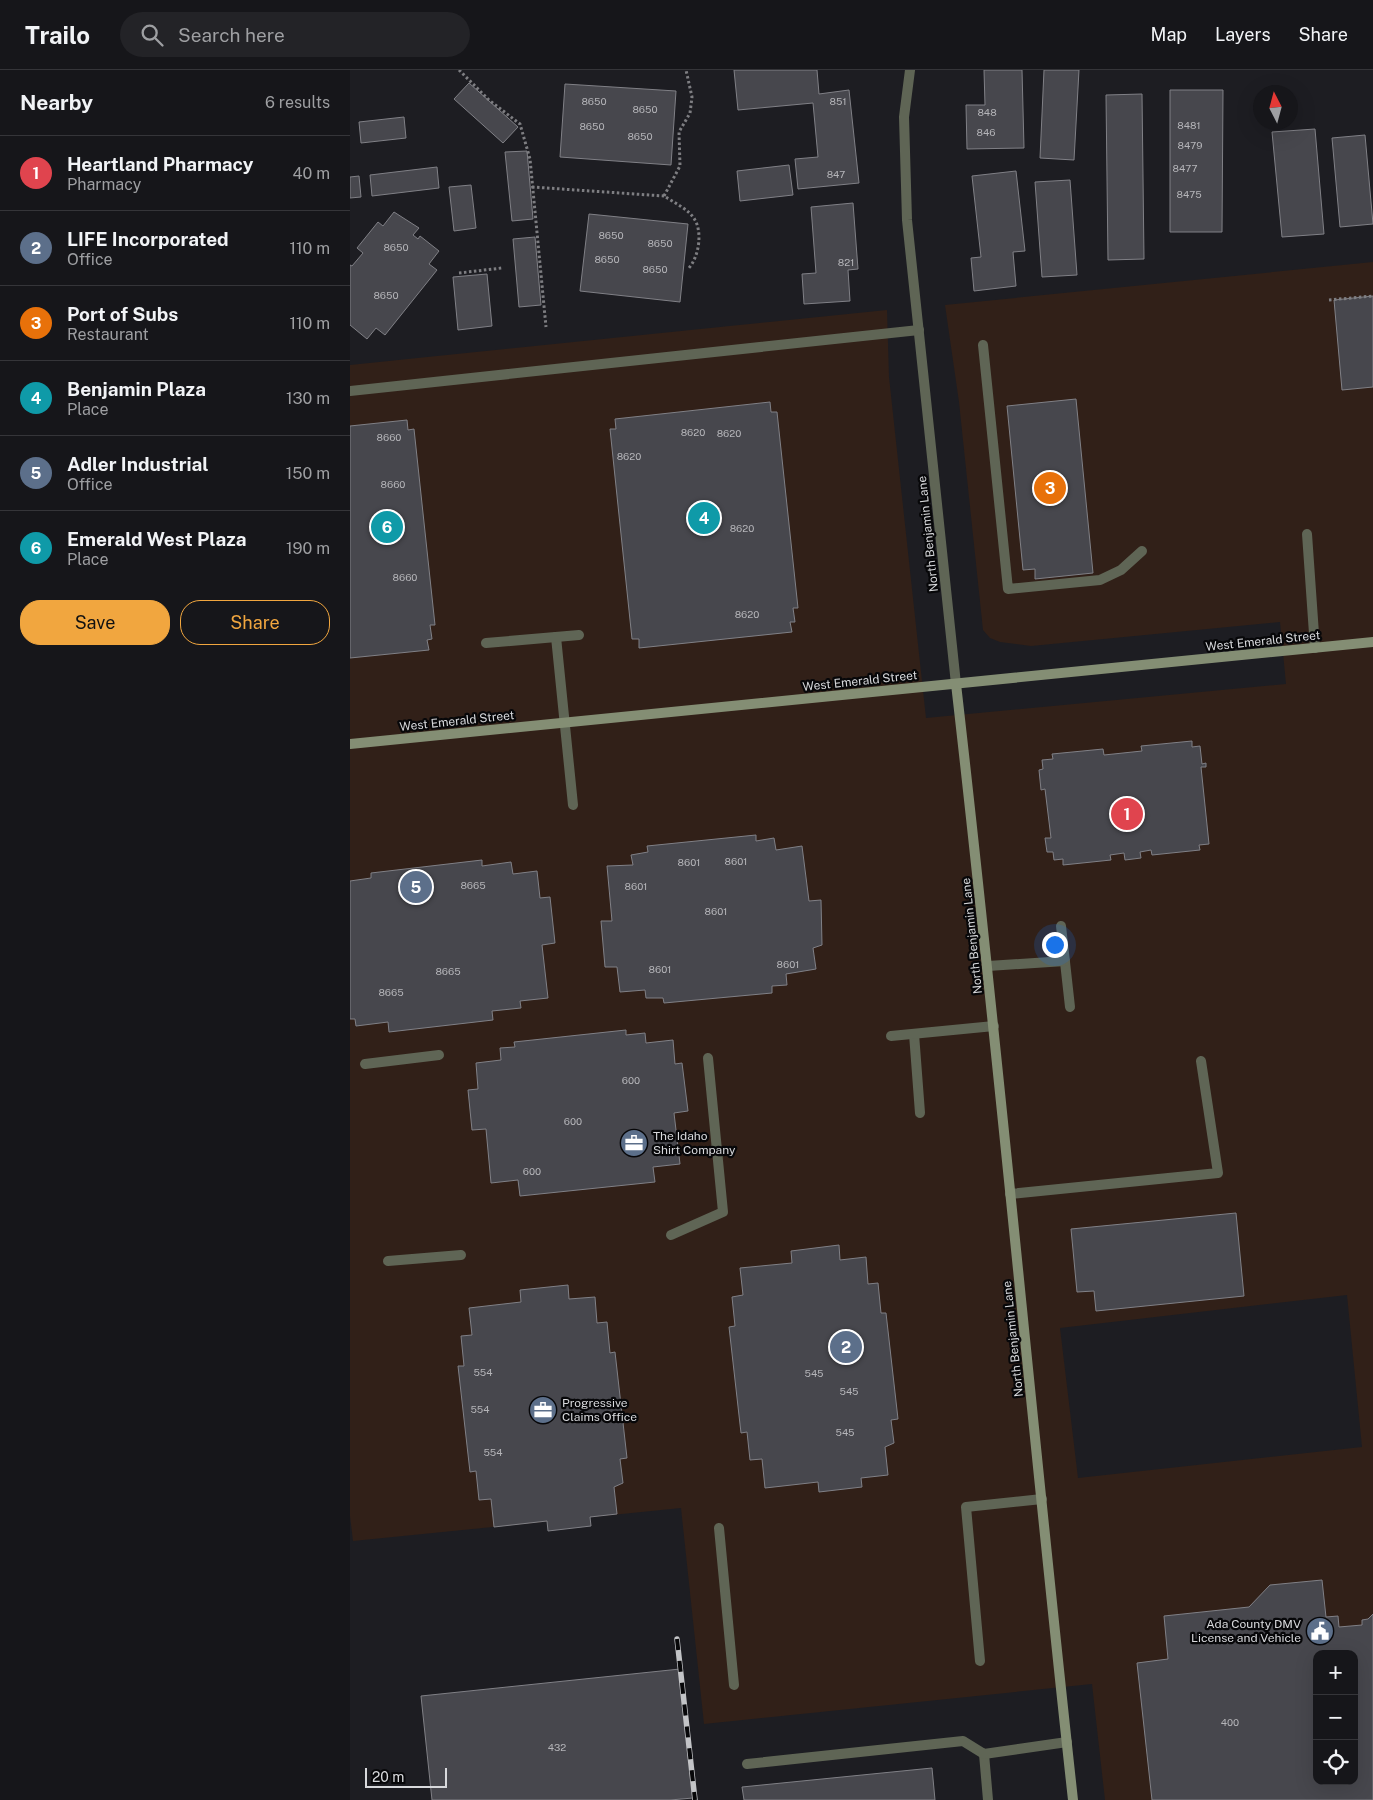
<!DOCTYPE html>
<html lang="en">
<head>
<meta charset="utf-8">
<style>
	body { margin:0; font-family:"Public Sans",sans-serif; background:#232327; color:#f1f3f6 }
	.controls { position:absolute; right:15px; bottom:15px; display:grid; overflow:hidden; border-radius:10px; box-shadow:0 5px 20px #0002 }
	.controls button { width:45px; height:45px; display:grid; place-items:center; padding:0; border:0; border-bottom:1px solid #353539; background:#16161a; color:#f1f3f6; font:25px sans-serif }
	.compass { position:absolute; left:903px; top:15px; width:45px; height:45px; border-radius:50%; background:#16161a; box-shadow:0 5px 20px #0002; rotate:354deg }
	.scale { position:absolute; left:15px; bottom:12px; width:82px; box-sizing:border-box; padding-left:5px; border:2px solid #d8d9dc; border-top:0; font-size:14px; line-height:18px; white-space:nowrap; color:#d8d9dc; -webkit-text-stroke:4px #070709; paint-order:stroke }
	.you { position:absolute; left:704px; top:874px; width:18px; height:18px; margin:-12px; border:4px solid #fff; border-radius:50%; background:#1a73e8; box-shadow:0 0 0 8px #1a73e833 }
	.badge { display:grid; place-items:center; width:32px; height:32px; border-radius:50%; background:#f1a63f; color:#fff; font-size:16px; font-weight:700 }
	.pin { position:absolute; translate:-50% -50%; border:2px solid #fff; box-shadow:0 1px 5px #0006 }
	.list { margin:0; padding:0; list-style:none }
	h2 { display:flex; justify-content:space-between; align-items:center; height:65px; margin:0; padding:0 20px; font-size:21px }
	h2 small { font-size:16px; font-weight:400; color:#9e9fa2 }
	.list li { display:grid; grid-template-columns:32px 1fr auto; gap:15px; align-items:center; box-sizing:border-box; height:75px; padding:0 20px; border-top:1px solid #353539 }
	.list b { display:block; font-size:19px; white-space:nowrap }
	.list p { margin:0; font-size:16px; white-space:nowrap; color:#9e9fa2 }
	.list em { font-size:16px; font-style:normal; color:#9e9fa2 }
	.actions { display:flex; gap:10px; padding:15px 20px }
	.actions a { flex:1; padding:11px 0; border:1px solid #f1a63f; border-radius:20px; text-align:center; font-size:18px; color:#f1a63f }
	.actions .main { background:#f1a63f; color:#111 }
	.icon { flex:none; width:28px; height:28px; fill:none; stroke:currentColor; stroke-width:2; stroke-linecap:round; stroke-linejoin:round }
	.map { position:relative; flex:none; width:1023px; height:1730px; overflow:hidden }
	header { display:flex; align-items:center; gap:30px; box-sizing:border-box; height:70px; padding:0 25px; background:#16161a; border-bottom:1px solid #353539 }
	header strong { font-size:24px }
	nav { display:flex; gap:28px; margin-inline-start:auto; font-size:18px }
	.search { width:350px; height:45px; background:#232327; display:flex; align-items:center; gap:12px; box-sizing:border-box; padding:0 18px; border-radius:28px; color:#9e9fa2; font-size:19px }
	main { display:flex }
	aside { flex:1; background:#16161a }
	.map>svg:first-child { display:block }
</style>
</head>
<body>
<header>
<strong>Trailo</strong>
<div class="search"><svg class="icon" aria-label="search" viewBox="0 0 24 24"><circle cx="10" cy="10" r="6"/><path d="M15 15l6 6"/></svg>Search here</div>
<nav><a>Map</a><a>Layers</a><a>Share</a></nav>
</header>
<main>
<aside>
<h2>Nearby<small>6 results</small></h2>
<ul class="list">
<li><span class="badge" style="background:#e0444e">1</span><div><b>Heartland Pharmacy</b><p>Pharmacy</p></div><em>40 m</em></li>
<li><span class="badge" style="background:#5c6f8a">2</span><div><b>LIFE Incorporated</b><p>Office</p></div><em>110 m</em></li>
<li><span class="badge" style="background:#e8710a">3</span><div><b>Port of Subs</b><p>Restaurant</p></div><em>110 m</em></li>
<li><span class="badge" style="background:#0f9aa8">4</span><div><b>Benjamin Plaza</b><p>Place</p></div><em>130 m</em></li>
<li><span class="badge" style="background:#5c6f8a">5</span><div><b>Adler Industrial</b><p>Office</p></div><em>150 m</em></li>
<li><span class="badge" style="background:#0f9aa8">6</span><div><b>Emerald West Plaza</b><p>Place</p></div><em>190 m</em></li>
</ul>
<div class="actions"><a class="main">Save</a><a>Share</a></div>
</aside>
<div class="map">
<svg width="1023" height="1730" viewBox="0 0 1023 1730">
	<rect width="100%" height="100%" fill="#1d1d22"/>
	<!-- commercial -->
	<path fill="#312018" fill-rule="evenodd" d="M1023 192V1730H755L742 1614 354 1654 331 1438 3 1471 0 1446V295L537 240 539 307 576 648 936 614 930 552 681 576 650 572 640 568 633 560 609 332 595 235ZM997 1225 1012 1377 728 1408 710 1258ZM967 1584H1004V1711H967Z"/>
	<!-- building -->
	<g fill="#47474d" stroke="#808086" fill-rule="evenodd">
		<polygon points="384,0 467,0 469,24 499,20 509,113 448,119 445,89 468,87 463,33 388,40"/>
		<polygon points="634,0 672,0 674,78 617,79 616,35 635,35"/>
		<polygon points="694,0 729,0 724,90 690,88"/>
		<polygon points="119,13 168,57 153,73 104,29"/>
		<polygon points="215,14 326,21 321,95 210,87"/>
		<polygon points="820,20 873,20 872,162 820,162"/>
		<polygon points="792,24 794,189 758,190 756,25"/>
		<polygon points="54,47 56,68 11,73 9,52"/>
		<polygon points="965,59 974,164 932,167 922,62"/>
		<polygon points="1015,65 1023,154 990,157 982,68"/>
		<polygon points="177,81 183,149 162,151 155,82"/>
		<polygon points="439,95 443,125 390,131 387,101"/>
		<polygon points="87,97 89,118 22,126 20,105"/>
		<polygon points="666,101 675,181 663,182 666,216 624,221 621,188 631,187 622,106"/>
		<polygon points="9,106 11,127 0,128 0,107"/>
		<polygon points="720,110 727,205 692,207 685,112"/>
		<polygon points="121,115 126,158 104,161 99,117"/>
		<polygon points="503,133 508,199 498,200 500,231 454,234 452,204 466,203 461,137"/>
		<polygon points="44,142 69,158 63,165 68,169 70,166 89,181 79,194 87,200 35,265 26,258 17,269 0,255 0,195 2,196 13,183 7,178 28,152 33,156"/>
		<polygon points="239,144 338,154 330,232 230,221"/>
		<polygon points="185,167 191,235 169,237 163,169"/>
		<polygon points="137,204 142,256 108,260 103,207"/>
		<polygon points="1023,226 1023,317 992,320 984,230"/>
		<polygon points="726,329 743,503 685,509 685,499 673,500 657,336"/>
		<polygon points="420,332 421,342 427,342 448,538 443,538 445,552 440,552 442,562 289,578 289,569 282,569 260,359 266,359 265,349"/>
		<polygon points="57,350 58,360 64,359 85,555 80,555 82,569 77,570 79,580 0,588 0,356"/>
		<polygon points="842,671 842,677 850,676 852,694 856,693 856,697 851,697 859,774 849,775 850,780 802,785 801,780 790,782 791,788 775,790 774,783 760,785 761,790 713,795 713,789 704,790 703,782 697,782 695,768 701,768 695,719 691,720 689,700 693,699 692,690 703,689 702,684 753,679 754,685 792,681 791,676"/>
		<polygon points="406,765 406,771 424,768 426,780 452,776 459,831 471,830 472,875 463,878 466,899 436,904 437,915 422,916 422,923 314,933 313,928 296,928 295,920 270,922 267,897 255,897 251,851 262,851 257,796 283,795 281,785 298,782 297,776"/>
		<polygon points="132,790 132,796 161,792 163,804 187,801 190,828 200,827 205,873 192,875 198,928 170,931 171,938 142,941 143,950 39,962 38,952 6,956 5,949 0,949 0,811 21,808 21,803"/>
		<polygon points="276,960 276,965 295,963 296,973 323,970 325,994 332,993 338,1041 324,1043 330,1094 303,1097 305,1112 170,1126 168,1110 141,1113 136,1059 122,1060 118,1020 128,1019 126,993 151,990 150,978 165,977 164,972"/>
		<polygon points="886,1143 894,1226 746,1241 744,1221 727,1222 721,1159"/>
		<polygon points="489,1175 490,1190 516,1187 518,1214 528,1213 531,1243 536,1243 548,1349 541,1350 544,1373 535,1377 538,1405 511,1408 512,1417 469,1422 468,1412 415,1418 412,1389 400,1390 397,1362 391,1363 379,1257 385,1256 382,1227 393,1225 390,1198 442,1193 441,1181"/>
		<polygon points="218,1215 219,1229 245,1227 247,1253 257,1252 260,1283 265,1282 277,1388 270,1389 273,1413 264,1417 267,1444 240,1447 241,1456 198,1461 197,1451 144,1457 141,1429 129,1430 126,1401 120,1402 108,1296 114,1296 111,1266 122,1265 119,1238 171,1232 170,1220"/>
		<path d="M972 1510 976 1547 988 1546 989 1557 1012 1555V1550L1018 1549 1023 1544V1730H802L787 1593 818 1589 814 1546 899 1537 920 1515ZM967 1584H1004V1711H967Z"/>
		<polygon points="330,1599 343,1728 320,1730 82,1730 71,1626"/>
		<polygon points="582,1698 585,1730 394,1730 392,1717"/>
	</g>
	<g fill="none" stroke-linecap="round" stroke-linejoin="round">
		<!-- path -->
		<g stroke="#7e7e82" stroke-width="3" stroke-dasharray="2.5 2.5" stroke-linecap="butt">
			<polyline points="109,0 139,30 170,54 180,89 196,257"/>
			<path d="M182 117 314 126C323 132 340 140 345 150 353 164 348 189 338 199"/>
			<polyline points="314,126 330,96 329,62 340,43 342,27 336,0"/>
			<polyline points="109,203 152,198"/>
			<polyline points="979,230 1023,226"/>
		</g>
		<!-- lane -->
		<g stroke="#5f6555" stroke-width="10">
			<polyline points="633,275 658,519 750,510 771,500 792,481"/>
			<polyline points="0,321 569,260"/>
			<polyline points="957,464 965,578"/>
			<polyline points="206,567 223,735"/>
			<polyline points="136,573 229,565"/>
			<polyline points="711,856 720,937"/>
			<polyline points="638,896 715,891"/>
			<polyline points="564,964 570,1043"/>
			<polyline points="541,966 644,956"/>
			<polyline points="15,994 89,985"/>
			<polyline points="660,1124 868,1103 851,991"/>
			<polyline points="321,1165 373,1142 358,988"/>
			<polyline points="38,1191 111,1185"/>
			<polyline points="369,1458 384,1615"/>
			<polyline points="630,1591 616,1437 692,1429"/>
			<polyline points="634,1684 638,1730"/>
			<polyline points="397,1694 613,1671 634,1684 717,1672"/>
		</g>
		<!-- street -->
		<polyline stroke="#5f6555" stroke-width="10" points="560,0 554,47 557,150 606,614"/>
		<!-- secondary -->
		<g stroke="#848e74" stroke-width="10">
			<path d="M606 614C649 986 682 1358 723 1730"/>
			<polyline points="0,674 1023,572"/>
		</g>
		<!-- rail casing -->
		<g stroke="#c3c4c7" stroke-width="5.5">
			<polyline id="rail" points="327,1569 345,1730"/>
		</g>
		<!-- rail -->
		<use href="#rail" stroke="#070709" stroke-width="4" stroke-dasharray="11" stroke-linecap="butt"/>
	</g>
	<!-- icons -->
	<defs>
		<g id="office-disc" transform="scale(1.4375)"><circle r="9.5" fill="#5c6f8a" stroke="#070709"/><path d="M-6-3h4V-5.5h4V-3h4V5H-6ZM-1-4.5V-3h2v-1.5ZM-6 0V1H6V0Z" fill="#fff"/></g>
		<g id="civic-disc" transform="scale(1.4375)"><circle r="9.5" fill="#5c6f8a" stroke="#070709"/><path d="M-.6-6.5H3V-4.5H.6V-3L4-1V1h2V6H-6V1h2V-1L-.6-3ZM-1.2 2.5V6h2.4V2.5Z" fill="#fff"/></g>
	</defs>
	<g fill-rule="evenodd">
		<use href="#office-disc" x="284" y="1073"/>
		<use href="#office-disc" x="193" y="1340"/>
		<use href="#civic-disc" x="970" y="1561"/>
	</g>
	<g text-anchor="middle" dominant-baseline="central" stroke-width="4.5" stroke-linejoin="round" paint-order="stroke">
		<!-- number labels -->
		<g font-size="10" fill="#b4b4b8">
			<text x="244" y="31">8650</text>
			<text x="488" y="31">851</text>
			<text x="295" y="39">8650</text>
			<text x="637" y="42">848</text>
			<text x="839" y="55">8481</text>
			<text x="242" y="56">8650</text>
			<text x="636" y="62">846</text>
			<text x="290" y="66">8650</text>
			<text x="840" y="75">8479</text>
			<text x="835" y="98">8477</text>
			<text x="486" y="104">847</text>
			<text x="839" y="124">8475</text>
			<text x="261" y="165">8650</text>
			<text x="310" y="173">8650</text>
			<text x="46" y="177">8650</text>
			<text x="257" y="189">8650</text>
			<text x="496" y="192">821</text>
			<text x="305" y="199">8650</text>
			<text x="36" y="225">8650</text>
			<text x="343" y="362">8620</text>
			<text x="379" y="363">8620</text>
			<text x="39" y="367">8660</text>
			<text x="279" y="386">8620</text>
			<text x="43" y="414">8660</text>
			<text x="392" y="458">8620</text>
			<text x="55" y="507">8660</text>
			<text x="397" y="544">8620</text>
			<text x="386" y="791">8601</text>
			<text x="339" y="792">8601</text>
			<text x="123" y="815">8665</text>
			<text x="286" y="816">8601</text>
			<text x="366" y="841">8601</text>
			<text x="438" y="894">8601</text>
			<text x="310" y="899">8601</text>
			<text x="98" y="901">8665</text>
			<text x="41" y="922">8665</text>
			<text x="281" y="1010">600</text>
			<text x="223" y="1051">600</text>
			<text x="182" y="1101">600</text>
			<text x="133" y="1302">554</text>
			<text x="464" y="1303">545</text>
			<text x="499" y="1321">545</text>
			<text x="130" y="1339">554</text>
			<text x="495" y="1362">545</text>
			<text x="143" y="1382">554</text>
			<text x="880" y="1652">400</text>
			<text x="207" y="1677">432</text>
		</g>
		<!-- street labels -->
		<g font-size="12" fill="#d8d9dc" stroke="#070709">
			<text transform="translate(578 464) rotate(-96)">North Benjamin Lane</text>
			<text transform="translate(913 571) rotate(-6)">West Emerald Street</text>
			<text transform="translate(510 611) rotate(-6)">West Emerald Street</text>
			<text transform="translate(107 651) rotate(-6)">West Emerald Street</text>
			<text transform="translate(622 866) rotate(-96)">North Benjamin Lane</text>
			<text transform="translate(663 1269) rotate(-96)">North Benjamin Lane</text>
		</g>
		<!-- poi labels -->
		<g font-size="12" fill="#d8d9dc" stroke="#070709" text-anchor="start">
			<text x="303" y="1066">The Idaho<tspan x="303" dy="14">Shirt Company</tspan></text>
			<text x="212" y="1333">Progressive<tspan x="212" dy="14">Claims Office</tspan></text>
			<text x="951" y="1554" text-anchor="end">Ada County DMV<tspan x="951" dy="14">License and Vehicle</tspan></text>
		</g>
	</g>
</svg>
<div class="controls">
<button>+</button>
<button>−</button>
<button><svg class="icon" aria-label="locate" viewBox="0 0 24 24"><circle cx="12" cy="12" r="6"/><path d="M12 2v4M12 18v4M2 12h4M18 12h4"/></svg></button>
</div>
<svg class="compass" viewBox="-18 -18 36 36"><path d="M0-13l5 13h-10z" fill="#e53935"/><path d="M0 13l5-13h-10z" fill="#9e9fa2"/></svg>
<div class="scale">20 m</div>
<div class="you"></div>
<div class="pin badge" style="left:777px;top:744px;background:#e0444e">1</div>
<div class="pin badge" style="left:496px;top:1277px;background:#5c6f8a">2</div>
<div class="pin badge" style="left:700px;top:418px;background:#e8710a">3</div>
<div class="pin badge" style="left:354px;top:448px;background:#0f9aa8">4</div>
<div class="pin badge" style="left:66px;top:817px;background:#5c6f8a">5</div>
<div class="pin badge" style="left:37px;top:457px;background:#0f9aa8">6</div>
</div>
</main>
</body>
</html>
